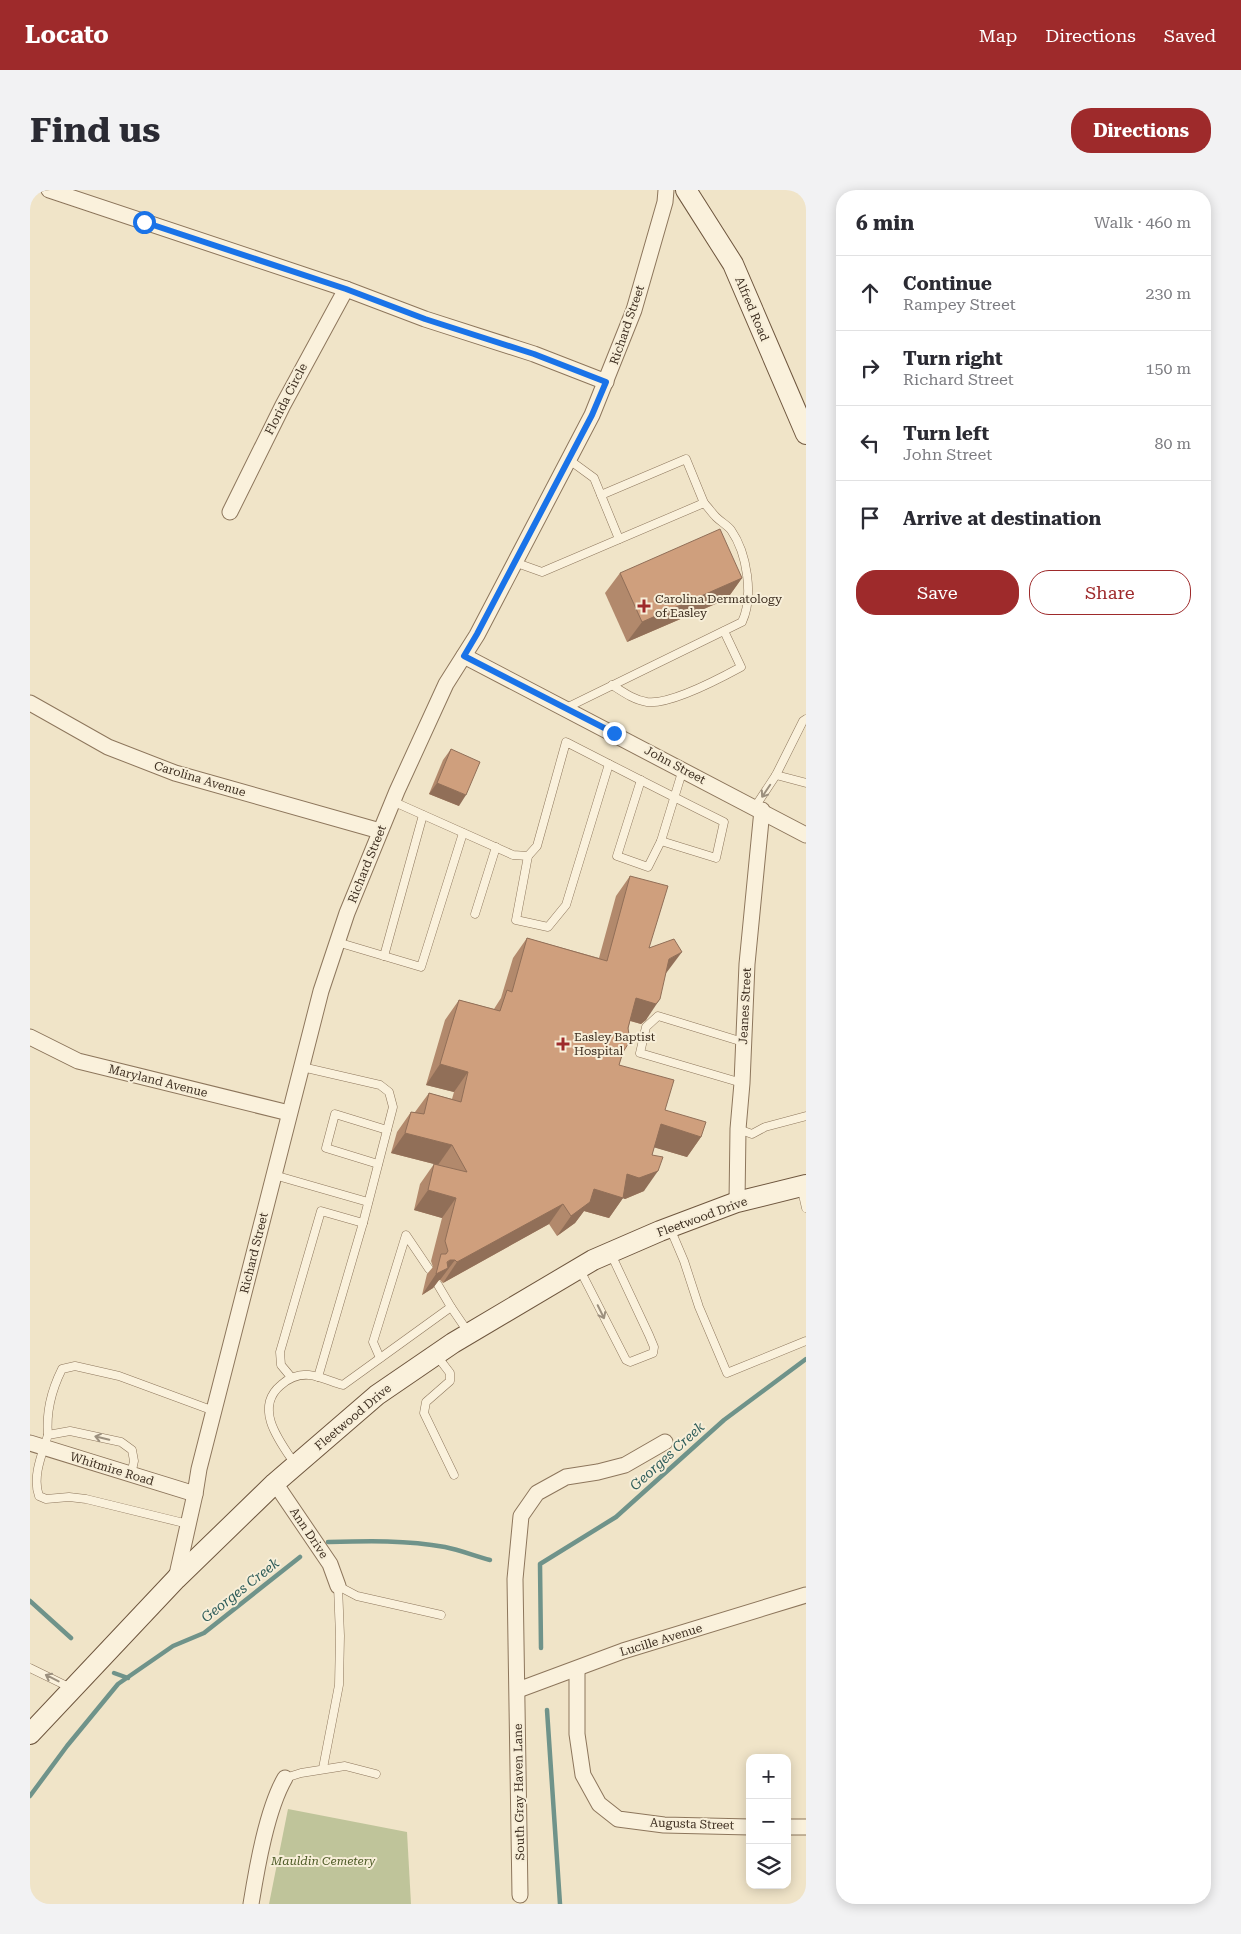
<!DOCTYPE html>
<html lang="en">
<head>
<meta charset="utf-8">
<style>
	body { margin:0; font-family:"Roboto Serif",serif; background:#f2f2f3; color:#2b2b33 }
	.controls { position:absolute; right:15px; bottom:15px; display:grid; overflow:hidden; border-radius:10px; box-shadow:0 2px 12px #0003 }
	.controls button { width:45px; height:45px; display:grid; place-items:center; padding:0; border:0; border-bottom:1px solid #e1e1e2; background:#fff; color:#2b2b33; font:25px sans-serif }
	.stop { position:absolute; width:15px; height:15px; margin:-11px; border:4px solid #1a73e8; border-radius:50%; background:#fff }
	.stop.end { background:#1a73e8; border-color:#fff; box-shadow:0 1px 5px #0008 }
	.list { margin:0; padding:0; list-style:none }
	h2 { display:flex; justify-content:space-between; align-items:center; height:65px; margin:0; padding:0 20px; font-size:21px }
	h2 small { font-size:16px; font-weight:400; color:#7c7c81 }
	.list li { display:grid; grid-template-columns:32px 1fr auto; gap:15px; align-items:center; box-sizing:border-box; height:75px; padding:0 20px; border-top:1px solid #e1e1e2 }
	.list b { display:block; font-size:19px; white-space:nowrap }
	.list p { margin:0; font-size:16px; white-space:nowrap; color:#7c7c81 }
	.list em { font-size:16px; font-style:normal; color:#7c7c81 }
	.actions { display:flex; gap:10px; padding:15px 20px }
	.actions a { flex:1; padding:11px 0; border:1px solid #9e2a2b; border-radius:20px; text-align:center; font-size:18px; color:#9e2a2b }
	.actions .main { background:#9e2a2b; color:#fff }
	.icon { flex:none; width:28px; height:28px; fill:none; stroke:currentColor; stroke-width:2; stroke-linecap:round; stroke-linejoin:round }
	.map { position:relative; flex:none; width:776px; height:1714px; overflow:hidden; border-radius:20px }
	header { display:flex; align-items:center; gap:30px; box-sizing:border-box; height:70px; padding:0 25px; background:#9e2a2b; color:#fff }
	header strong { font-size:24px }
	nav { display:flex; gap:28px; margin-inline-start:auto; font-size:18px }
	.intro { display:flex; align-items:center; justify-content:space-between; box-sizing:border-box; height:120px; padding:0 30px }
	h1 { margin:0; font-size:35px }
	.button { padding:12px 22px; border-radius:20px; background:#9e2a2b; color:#fff; font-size:18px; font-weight:700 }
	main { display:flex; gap:30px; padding:0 30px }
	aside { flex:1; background:#fff; border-radius:20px; box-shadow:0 2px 12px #0003 }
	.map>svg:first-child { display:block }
</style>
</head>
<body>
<header>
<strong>Locato</strong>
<nav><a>Map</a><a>Directions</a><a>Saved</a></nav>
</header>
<div class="intro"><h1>Find us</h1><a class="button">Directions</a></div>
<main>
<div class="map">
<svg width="776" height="1714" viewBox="0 0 776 1714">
	<rect width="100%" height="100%" fill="#f0e4c8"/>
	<!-- cemetery -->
	<polygon fill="#bfc49a" points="258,1619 377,1642 381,1714 239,1714"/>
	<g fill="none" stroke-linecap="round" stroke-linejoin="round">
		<!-- stream -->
		<g stroke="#6f938a" stroke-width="4.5">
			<path d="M298 1352C338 1351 376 1350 415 1357 430 1360 445 1366 460 1370"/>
			<polyline points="0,1411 41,1448"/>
			<polyline points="511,1458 510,1374 586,1327 694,1230 776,1169"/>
			<polyline points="84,1483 98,1488"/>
			<polyline points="517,1520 530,1714"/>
			<polyline points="0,1606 37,1556 88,1494 143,1456 174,1443 270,1367"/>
		</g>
		<!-- lane casing -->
		<g stroke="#8d765c" stroke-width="9">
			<g id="lane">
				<polyline points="538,269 564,288 589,349"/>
				<polyline points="571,305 656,269 674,313"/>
				<path d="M484 372 512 382 674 313C678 317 682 323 686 327 691 332 697 335 701 340 717 363 724 406 712 432L536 518"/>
				<path d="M582 495C593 502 604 510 617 512 640 515 689 489 711 477L694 441"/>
				<polyline points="746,585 776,593"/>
				<polyline points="611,590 587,666 618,677 631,651"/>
				<path d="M362 611 483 665 498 666 507 656 536 552C589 579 641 606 694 632L686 668 631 651 653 579"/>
				<polyline points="725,617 746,585 773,531 776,529"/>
				<polyline points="498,666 486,730 518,737 536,715 579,574"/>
				<polyline points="445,724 466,657"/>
				<polyline points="307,752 391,777 433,643"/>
				<polyline points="354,766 393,625"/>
				<polyline points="272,877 350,895 359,902 363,917 333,1033"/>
				<polyline points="712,893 610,863 616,837 628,826 713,852"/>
				<polyline points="708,939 722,944 735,937 776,926"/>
				<polyline points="348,974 296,958 305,924 357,940"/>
				<polyline points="244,985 338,1012"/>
				<polyline points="771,996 776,1018"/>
				<polyline points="640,1038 654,1071 669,1117 697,1183 776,1151"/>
				<polyline points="549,1078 596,1170 600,1172 623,1163 624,1157 619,1145 581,1064"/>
				<polyline points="408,1095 421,1117"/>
				<polyline points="407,1166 420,1183 420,1191 396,1212 394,1223 424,1285"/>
				<polyline points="350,1168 343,1152 376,1045 399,1079"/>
				<polyline points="261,1187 251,1175 250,1162 291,1021 333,1033 288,1187"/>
				<path d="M18 1245C16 1223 22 1199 32 1179L45 1176 89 1186 184 1221"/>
				<path d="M265 1274C250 1252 223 1218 251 1195 259 1188 267 1184 279 1185 290 1186 302 1192 313 1195L421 1117 438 1142"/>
				<path d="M101 1285 104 1271 102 1260 91 1252 40 1241 18 1245C12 1264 2 1287 9 1306L16 1309 39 1307 56 1309 158 1334"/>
				<polyline points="308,1396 327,1406 411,1425"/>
				<polyline points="0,1478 41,1498"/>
				<polyline points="293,1578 309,1495 310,1446 308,1396"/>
				<polyline points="255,1588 271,1583 315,1576 346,1584"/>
			</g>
		</g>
		<!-- street casing -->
		<g stroke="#8d765c" stroke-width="17">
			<g id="street">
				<polyline points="19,0 316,99 395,129 504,164 576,192"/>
				<polyline points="200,322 253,215 316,99"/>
				<polyline points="434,466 776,645"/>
				<polyline points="0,513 78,557 145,583 350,641"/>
				<polyline points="0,847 48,871 259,923"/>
				<polyline points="707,1012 708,939 712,893 717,774 732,620"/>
				<polyline points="0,1253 165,1304"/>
				<polyline points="245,1293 300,1374 308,1396"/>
				<polyline points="146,1389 165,1304 169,1279 291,801 317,723 367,601 416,494 447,445 562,225 604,120 635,12 636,0"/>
				<polyline points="547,1479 547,1544 553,1585 569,1614 588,1629 634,1635 720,1637"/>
				<polyline points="488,1500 593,1461 776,1405"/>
				<polyline points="757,1637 776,1637"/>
				<polyline points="490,1705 485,1389 491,1326 507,1303 536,1287 568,1282 595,1275 635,1252"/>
				<path d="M221 1714C227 1677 237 1619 255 1588"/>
			</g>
		</g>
		<!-- secondary casing -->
		<g stroke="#6f573f" stroke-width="22">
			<g id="secondary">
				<polyline points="656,0 703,74 776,244"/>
				<polyline points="0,1544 146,1389 245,1293 347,1205 423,1153 563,1070 630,1041 707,1012 776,995"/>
			</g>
		</g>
		<!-- lane -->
		<use href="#lane" stroke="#faf1dc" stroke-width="8"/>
		<!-- street -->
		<use href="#street" stroke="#faf1dc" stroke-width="15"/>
		<!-- secondary -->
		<use href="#secondary" stroke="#faf1dc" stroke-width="20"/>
	</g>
	<!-- wall -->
	<g fill="#b2896c">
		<polygon points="590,383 712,388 697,409 597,452 575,403"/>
		<polygon points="421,559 429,616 399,604 413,570"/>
		<polygon points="600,686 619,758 637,782 636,783 616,830 611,834 600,831 593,862 589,875 635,920 671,947 657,967 624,957 614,1001 595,1009 593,1008 579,1028 554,1021 545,1033 527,1046 519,1034 413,1093 410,1090 409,1090 403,1098 392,1105 397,1084 403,1077 401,1071 412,1028 384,1020 390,994 404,974 361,963 367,942 381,922 385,922 399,903 422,909 424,902 396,895 415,830 429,810 464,819 471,808 483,768 497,748 569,768 586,706"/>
	</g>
	<!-- shaded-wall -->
	<g fill="#916f58">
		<polygon points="712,388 697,409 597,452 612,432"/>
		<polygon points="407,593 436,605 429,616 399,604"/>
		<polygon points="652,762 637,782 625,789 639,769"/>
		<polygon points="606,808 630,809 616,830 611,834 591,828"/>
		<polygon points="410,874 438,882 424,902 396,895"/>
		<polygon points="631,934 671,947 657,967 616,955"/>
		<polygon points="375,943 422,955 408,975 361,963"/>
		<polygon points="628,981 614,1001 595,1009 583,1004 597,984"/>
		<polygon points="564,999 593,1008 579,1028 554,1021 545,1033 527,1046 541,1026"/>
		<polygon points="398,1000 426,1008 412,1028 384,1020"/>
		<polygon points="533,1014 519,1034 413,1093 427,1072"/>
		<polygon points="420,1070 425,1070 410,1090 409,1090 403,1098 392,1105 406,1084"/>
	</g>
	<!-- building -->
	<g fill="#cf9f7d" stroke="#916f58">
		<polygon points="690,339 712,388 612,432 590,383"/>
		<polygon points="421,559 450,572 436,605 407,593"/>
		<polygon points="600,686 638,696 619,758 644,749 652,762 639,769 630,809 626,814 606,808 598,838 600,851 593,862 589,875 644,890 635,920 676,932 671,947 631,934 622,965 633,967 628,981 609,988 597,984 593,1008 564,999 560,1012 541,1026 533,1014 427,1072 425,1070 420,1070 417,1072 418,1078 406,1084 411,1064 416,1064 418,1061 415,1051 426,1008 398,1000 404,974 437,982 422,955 375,943 381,922 394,924 399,903 431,912 438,882 410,874 429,810 470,821 477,800 482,802 497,748 577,771"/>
	</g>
	<!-- one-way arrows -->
	<defs><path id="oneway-shaft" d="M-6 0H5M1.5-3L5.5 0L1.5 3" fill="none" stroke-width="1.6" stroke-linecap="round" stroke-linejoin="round" transform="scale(1.25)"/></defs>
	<g stroke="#9c907e">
		<use href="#oneway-shaft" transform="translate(736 601) rotate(124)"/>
		<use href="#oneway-shaft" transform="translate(571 1122) rotate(64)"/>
		<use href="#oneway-shaft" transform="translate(72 1248) rotate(-167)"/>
		<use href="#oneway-shaft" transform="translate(22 1488) rotate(-153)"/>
	</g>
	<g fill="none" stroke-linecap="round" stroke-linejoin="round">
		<!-- route -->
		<polyline stroke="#1a73e8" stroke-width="6" points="114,32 316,99 395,129 504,164 576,192 562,225 447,444 434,466 584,543"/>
	</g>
	<!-- markers -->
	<g fill="#9e2a2b" stroke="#f7eed8" stroke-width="2">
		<path d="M611.5 408.5h5v5h5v5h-5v5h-5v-5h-5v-5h5z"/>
		<path d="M530.5 846.5h5v5h5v5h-5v5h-5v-5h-5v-5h5z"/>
	</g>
	<g text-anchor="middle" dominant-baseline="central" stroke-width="4" stroke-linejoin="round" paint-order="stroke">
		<!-- street labels -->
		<g font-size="12" fill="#3d2e20" stroke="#f7eed8">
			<text transform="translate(722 119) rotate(67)">Alfred Road</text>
			<text transform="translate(597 135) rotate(-71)">Richard Street</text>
			<text transform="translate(256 209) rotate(-63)">Florida Circle</text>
			<text transform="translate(645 575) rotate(28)">John Street</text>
			<text transform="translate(170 589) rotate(17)">Carolina Avenue</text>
			<text transform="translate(337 674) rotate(-68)">Richard Street</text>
			<text transform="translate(715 816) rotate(-87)">Jeanes Street</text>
			<text transform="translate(128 891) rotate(14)">Maryland Avenue</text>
			<text transform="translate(672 1027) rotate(-20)">Fleetwood Drive</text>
			<text transform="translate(224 1063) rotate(-76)">Richard Street</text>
			<text transform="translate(323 1227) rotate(-40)">Fleetwood Drive</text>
			<text transform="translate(82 1279) rotate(17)">Whitmire Road</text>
			<text transform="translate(279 1343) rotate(56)">Ann Drive</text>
			<text transform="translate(631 1450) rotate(-17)">Lucille Avenue</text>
			<text transform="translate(489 1602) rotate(-91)">South Gray Haven Lane</text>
			<text transform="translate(662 1634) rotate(2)">Augusta Street</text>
		</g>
		<!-- poi labels -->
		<g font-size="12" fill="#3d2e20" stroke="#f7eed8" text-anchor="start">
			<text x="625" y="409">Carolina Dermatology<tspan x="625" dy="14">of Easley</tspan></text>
			<text x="544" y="847">Easley Baptist<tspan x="544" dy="14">Hospital</tspan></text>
		</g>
		<!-- park labels -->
		<g font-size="12" font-style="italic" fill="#4d5a26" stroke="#f7eed8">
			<text x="293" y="1671">Mauldin Cemetery</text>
		</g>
		<!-- water labels -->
		<g font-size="14" font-style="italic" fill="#2f5d5a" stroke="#f7eed8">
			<text transform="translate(637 1266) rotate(-42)">Georges Creek</text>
			<text transform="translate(210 1400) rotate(-38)">Georges Creek</text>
		</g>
	</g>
</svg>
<div class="controls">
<button>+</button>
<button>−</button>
<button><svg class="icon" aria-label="layers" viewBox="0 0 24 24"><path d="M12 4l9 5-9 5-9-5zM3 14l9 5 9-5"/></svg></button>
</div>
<div class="stop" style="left:114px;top:32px"></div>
<div class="stop end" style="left:584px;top:543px"></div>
</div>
<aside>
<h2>6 min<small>Walk · 460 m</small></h2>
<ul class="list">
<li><svg class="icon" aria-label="ahead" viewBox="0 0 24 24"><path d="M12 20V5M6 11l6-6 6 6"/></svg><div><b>Continue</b><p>Rampey Street</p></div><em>230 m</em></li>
<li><svg class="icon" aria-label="right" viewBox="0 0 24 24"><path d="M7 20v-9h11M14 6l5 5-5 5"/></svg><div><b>Turn right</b><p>Richard Street</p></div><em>150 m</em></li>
<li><svg class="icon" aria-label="left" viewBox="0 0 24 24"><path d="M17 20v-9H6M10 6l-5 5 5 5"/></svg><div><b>Turn left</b><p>John Street</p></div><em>80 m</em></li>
<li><svg class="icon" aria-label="arrive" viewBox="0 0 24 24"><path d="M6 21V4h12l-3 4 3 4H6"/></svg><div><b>Arrive at destination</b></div></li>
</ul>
<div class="actions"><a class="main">Save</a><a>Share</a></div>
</aside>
</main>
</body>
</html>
